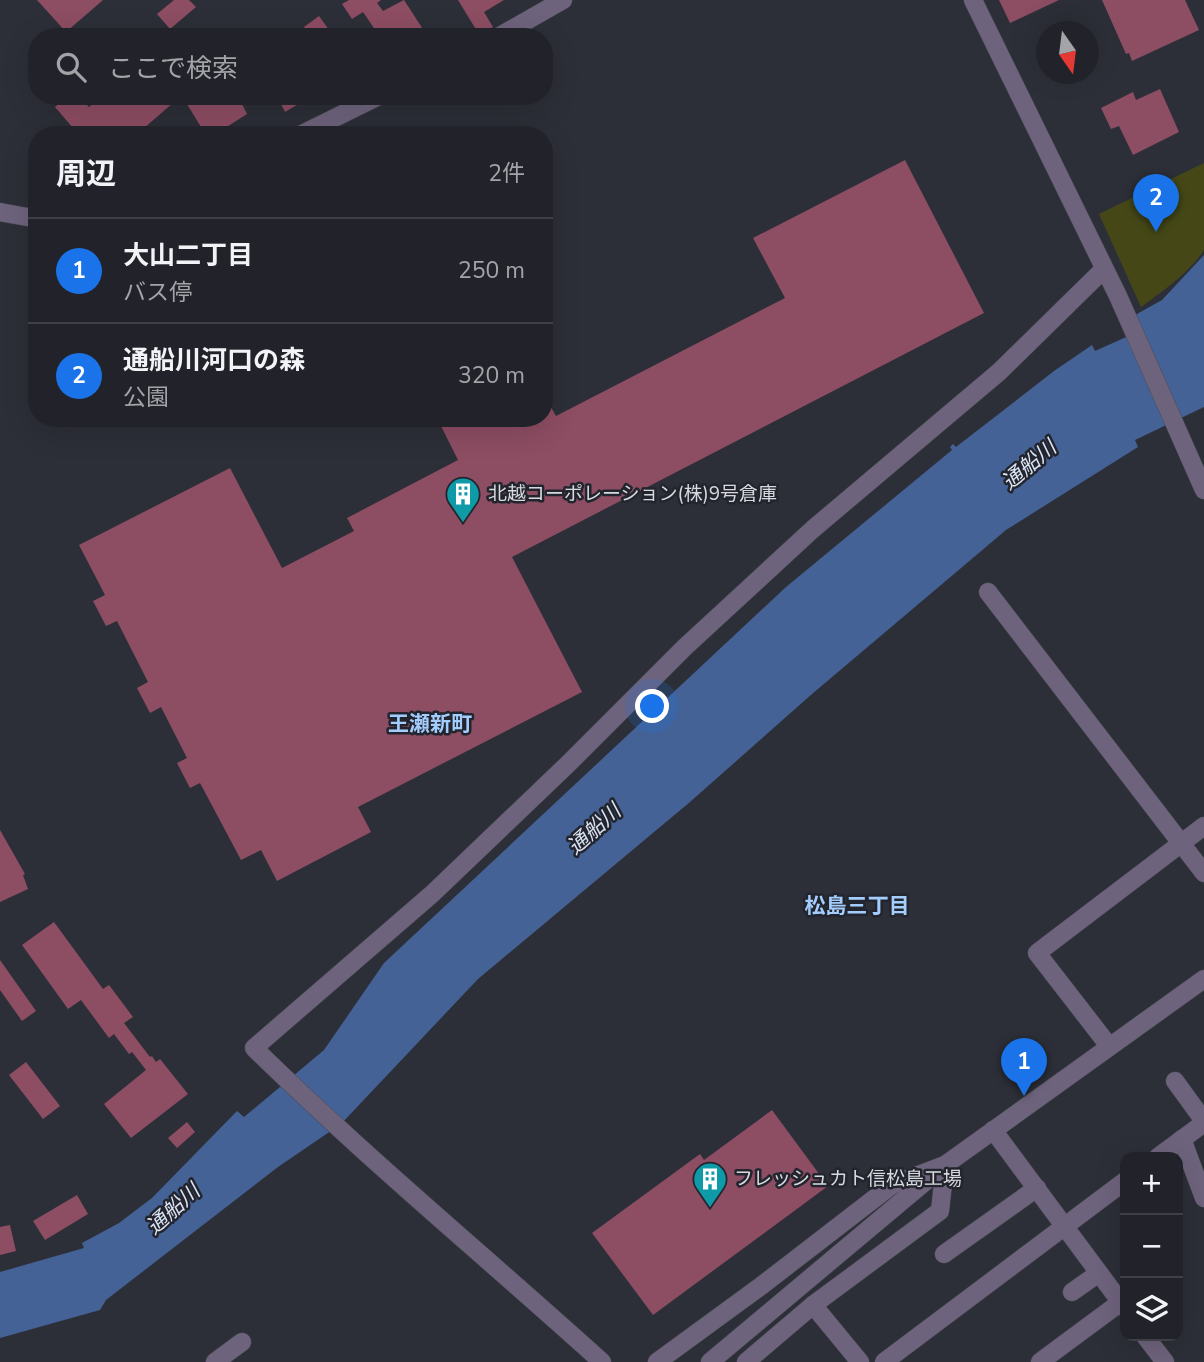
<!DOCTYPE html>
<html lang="ja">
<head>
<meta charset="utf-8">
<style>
	body { margin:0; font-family:"Nunito Sans","Noto Sans JP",sans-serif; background:#2a2b32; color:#f1f3f6 }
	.controls { position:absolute; right:21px; bottom:21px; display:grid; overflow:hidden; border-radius:14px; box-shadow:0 7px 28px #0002 }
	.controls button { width:63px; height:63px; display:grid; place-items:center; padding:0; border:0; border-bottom:2px solid #3f4047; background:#22232a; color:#f1f3f6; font:35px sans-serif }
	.compass { position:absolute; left:1036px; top:21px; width:63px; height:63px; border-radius:50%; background:#22232a; box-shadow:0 7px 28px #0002; rotate:166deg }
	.you { position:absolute; left:653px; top:707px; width:24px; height:24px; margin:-18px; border:5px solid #fff; border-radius:50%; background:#1a73e8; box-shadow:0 0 0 10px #1a73e833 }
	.badge { display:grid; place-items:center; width:46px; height:46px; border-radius:50%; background:#1a73e8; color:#fff; font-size:23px; font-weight:700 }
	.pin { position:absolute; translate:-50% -58px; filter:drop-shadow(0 2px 4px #0008) }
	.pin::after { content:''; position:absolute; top:37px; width:24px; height:21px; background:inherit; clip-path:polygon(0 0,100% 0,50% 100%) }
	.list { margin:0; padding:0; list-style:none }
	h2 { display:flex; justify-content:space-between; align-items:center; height:91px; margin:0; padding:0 28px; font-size:30px }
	h2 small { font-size:23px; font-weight:400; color:#a2a4a8 }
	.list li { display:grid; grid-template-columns:46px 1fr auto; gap:21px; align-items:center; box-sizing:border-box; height:105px; padding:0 28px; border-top:2px solid #3f4047 }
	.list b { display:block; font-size:26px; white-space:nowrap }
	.list p { margin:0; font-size:23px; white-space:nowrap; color:#a2a4a8 }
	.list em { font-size:23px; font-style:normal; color:#a2a4a8 }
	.icon { flex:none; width:38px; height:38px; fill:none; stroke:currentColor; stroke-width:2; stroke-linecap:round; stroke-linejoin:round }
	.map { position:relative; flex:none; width:1204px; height:1362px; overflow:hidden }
	.search { position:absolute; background:#22232a; box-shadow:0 7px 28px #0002; left:28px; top:28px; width:525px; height:77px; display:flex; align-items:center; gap:18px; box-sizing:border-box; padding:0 24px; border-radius:28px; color:#a2a4a8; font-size:26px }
	.panel { position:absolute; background:#22232a; box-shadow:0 7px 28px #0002; left:28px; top:126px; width:525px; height:301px; border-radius:28px }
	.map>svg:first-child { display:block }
</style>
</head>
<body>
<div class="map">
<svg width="1204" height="1362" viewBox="0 0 1204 1362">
	<rect width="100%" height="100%" fill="#2d2f38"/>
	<!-- green -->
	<path fill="#454816" d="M1204 163V250C1189 273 1163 291 1141 307L1099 214Z"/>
	<!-- water -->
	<polygon fill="#446295" points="1204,255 1204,407 1135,440 1138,447 1006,530 812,694 690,802 478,979 341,1124 278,1167 106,1300 100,1310 0,1338 0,1272 84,1248 82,1243 119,1223 152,1198 237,1111 244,1117 324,1050 384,963 786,587 952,450 950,447 953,444 956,447 1054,371 1092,345 1095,351 1133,334 1128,319 1162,300"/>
	<!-- building -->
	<g fill="#8d4d63">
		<polygon points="37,0 103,0 66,32"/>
		<polygon points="174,0 189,0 196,7 170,29 157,14"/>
		<polygon points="349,0 381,0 377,3 383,11 404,0 428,37 380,37 363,12 352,19 342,4"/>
		<polygon points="458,0 504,0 484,12 493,27 480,36"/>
		<polygon points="999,0 1059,0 1010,23"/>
		<polygon points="1102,0 1185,0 1199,30 1132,61 1129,53 1126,54"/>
		<polygon points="319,16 334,37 312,37 304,27"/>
		<polygon points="1160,89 1179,132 1133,155 1119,126 1111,129 1101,108 1133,92 1136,100"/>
		<polygon points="67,96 79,96 89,107 102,96 181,96 136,135 79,135 55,107"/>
		<polygon points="182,96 238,96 247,114 214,135 206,135"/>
		<polygon points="277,96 312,96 285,112"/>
		<polygon points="905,160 984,313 512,557 582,692 358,807 371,832 277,881 261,850 241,860 200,783 190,788 177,763 187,758 161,707 150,713 137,688 148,682 117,621 106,626 93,601 105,595 79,545 230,468 282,568 354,531 347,518 458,460 437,418 544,418 544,395 556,416 785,298 753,238"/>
		<polygon points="0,830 25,874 23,875 28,889 0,902"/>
		<polygon points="54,922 103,989 109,985 133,1017 124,1023 150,1057 152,1056 156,1062 160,1059 188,1094 131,1138 104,1104 146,1070 132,1052 129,1054 114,1034 109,1038 81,1000 68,1009 22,945"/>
		<polygon points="0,960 36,1011 22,1021 0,990"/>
		<polygon points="26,1062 60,1106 43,1119 9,1075"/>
		<polygon points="772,1110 828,1186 653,1315 592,1233 700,1154 704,1160"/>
		<polygon points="187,1122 195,1132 177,1148 168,1138"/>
		<polygon points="77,1195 88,1214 45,1240 33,1221"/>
		<polygon points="10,1225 16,1251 0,1255 0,1227"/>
	</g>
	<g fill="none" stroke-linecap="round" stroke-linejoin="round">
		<!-- minor casing -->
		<g stroke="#484a53" stroke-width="19">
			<g id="minor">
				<polyline points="973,0 1118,296 1204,490"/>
				<polyline points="498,37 563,0"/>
				<polyline points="300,135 379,96"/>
				<polyline points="0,212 27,217 37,215"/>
				<polyline points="988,592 1204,873"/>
				<polyline points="1109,1046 1037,953 1204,826"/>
				<polyline points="1175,1081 1204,1121"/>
				<polyline points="993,1130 1125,1308"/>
				<polyline points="1182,1139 1204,1198"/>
				<polyline points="1158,1157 1204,1123"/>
				<polyline points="944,1254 1037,1188"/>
				<polyline points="1072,1292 1099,1273"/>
				<polyline points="813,1305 860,1362"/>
				<polyline points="1145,1336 1165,1362"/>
				<polyline points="215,1362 242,1342"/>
				<path d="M602 1362C486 1257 365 1157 254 1048L432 894 568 764 685 647 813 529 999 372 1104 269"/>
				<polyline points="657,1362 761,1286 892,1185 945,1165 940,1211 813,1305 746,1362"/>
				<polyline points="710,1362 945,1165 1204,979"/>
				<polyline points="884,1362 1125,1181"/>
				<polyline points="1040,1362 1121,1302"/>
			</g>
		</g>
		<!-- minor -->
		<use href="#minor" stroke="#6e637c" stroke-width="18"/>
	</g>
	<!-- icons -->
	<defs>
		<g id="building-pin" transform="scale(1.75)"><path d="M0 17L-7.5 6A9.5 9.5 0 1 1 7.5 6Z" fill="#0f9aa8" stroke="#23252e"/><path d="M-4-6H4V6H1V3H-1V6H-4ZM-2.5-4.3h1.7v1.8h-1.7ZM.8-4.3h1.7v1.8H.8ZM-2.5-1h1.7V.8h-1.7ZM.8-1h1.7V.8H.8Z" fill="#fff"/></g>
	</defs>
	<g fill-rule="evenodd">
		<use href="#building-pin" x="463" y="494"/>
		<use href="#building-pin" x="710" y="1179"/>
	</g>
	<g text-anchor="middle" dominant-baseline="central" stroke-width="5" stroke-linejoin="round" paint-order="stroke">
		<!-- poi labels -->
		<g font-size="19" fill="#d8d9df" stroke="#23252e" text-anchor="start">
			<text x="488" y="494">北越コーポレーション(株)9号倉庫</text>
			<text x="734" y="1179">フレッシュカト信松島工場</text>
		</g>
		<!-- water labels -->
		<g font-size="21" font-style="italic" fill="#dbe4f4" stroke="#23252e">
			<text transform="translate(1029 465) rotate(-40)">通船川</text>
			<text transform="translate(594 829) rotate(-42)">通船川</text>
			<text transform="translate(173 1209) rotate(-42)">通船川</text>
		</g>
		<!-- neighbourhood labels -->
		<g font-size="21" font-weight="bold" fill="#a3cdfc" stroke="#23252e">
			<text x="430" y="724">王瀬新町</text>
			<text x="857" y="906">松島三丁目</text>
		</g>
	</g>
</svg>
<div class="controls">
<button>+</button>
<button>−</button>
<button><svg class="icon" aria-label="layers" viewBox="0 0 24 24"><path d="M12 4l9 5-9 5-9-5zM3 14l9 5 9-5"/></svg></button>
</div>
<svg class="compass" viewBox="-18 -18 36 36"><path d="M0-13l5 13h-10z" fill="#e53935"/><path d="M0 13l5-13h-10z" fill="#a2a4a8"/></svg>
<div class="you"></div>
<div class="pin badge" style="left:1024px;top:1096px">1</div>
<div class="pin badge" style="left:1156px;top:232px">2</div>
<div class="search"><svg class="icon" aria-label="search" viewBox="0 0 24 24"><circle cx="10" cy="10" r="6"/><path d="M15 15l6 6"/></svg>ここで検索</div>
<section class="panel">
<h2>周辺<small>2件</small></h2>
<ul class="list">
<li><span class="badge">1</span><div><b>大山二丁目</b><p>バス停</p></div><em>250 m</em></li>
<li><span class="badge">2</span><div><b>通船川河口の森</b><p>公園</p></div><em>320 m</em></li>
</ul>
</section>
</div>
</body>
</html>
